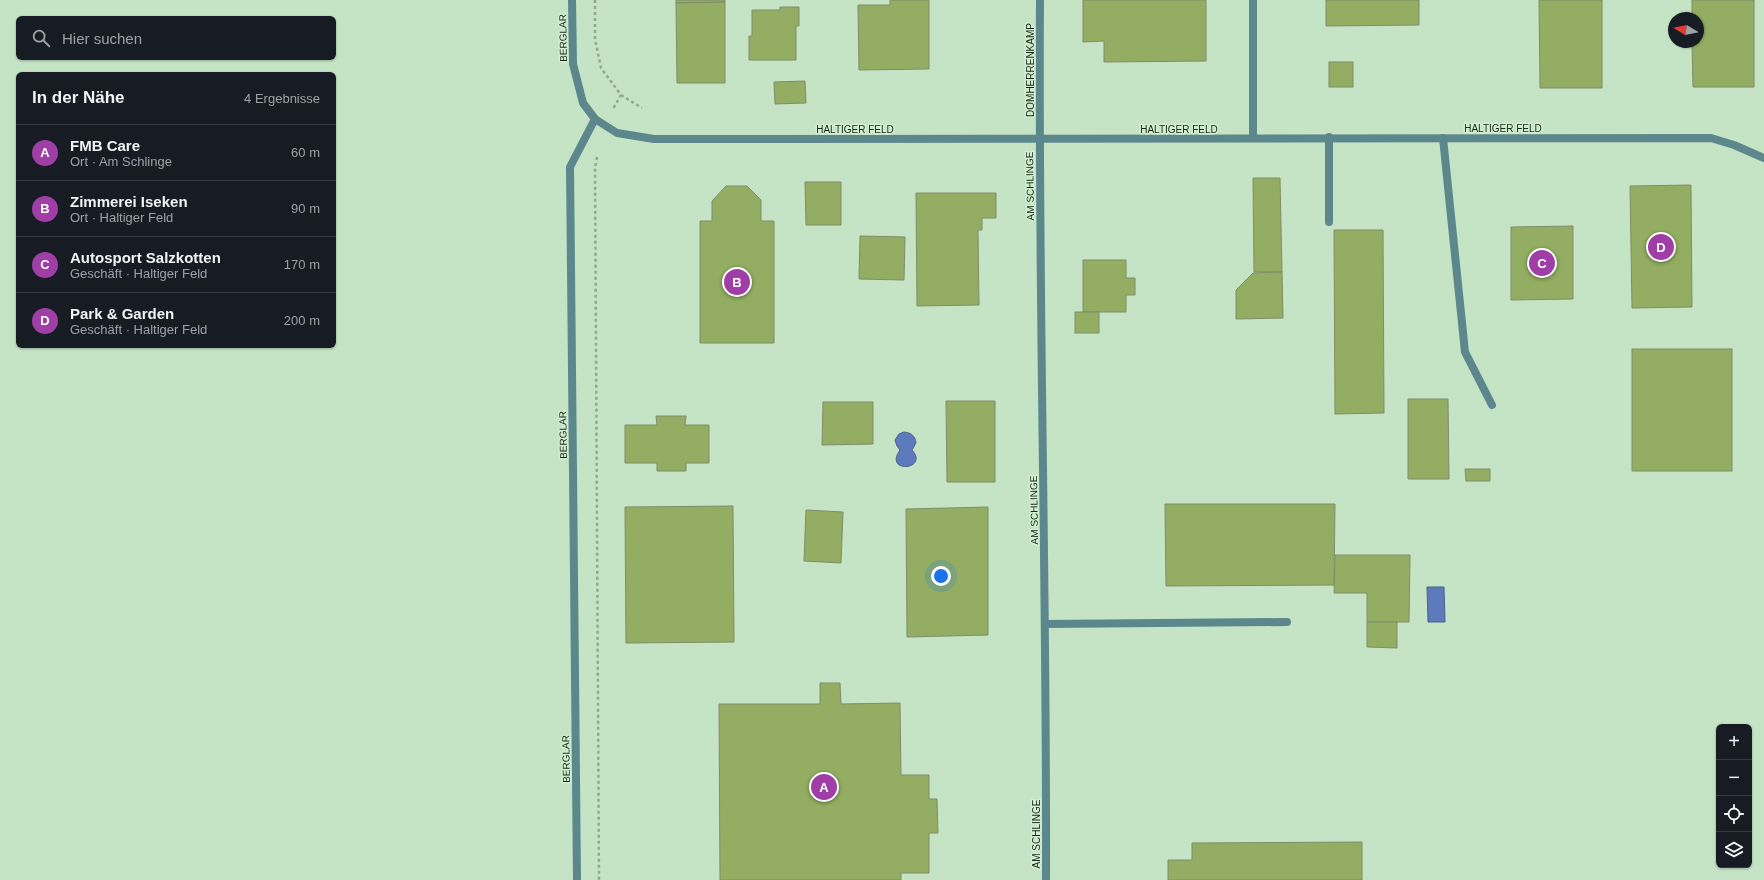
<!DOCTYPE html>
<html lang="de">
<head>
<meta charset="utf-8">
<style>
	body { margin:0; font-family:Helvetica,sans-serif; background:#242831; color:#f1f3f6 }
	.controls { position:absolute; right:12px; bottom:12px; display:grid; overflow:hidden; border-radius:6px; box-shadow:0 1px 3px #0004 }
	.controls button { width:36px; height:36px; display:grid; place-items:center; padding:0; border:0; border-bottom:1px solid #363941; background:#171b24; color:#f1f3f6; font:20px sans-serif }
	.compass { position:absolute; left:1668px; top:12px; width:36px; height:36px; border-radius:50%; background:#171b24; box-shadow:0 1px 3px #0004; rotate:280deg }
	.you { position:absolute; left:941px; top:576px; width:14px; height:14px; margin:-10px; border:3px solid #fff; border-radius:50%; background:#1a73e8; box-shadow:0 0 0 6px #1a73e833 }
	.badge { display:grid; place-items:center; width:26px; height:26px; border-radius:50%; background:#9f3ea6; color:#fff; font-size:13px; font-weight:700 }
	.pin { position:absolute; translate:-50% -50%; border:2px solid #fff; box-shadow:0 1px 4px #0006 }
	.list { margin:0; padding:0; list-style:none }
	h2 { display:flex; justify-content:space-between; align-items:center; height:52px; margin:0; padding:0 16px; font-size:17px }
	h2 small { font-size:13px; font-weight:400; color:#9ea1a6 }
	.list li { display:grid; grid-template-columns:26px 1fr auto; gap:12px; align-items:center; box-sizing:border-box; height:56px; padding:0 16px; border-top:1px solid #363941 }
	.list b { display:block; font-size:15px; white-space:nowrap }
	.list p { margin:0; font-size:13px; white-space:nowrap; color:#9ea1a6 }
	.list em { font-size:13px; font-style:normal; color:#9ea1a6 }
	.icon { flex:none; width:22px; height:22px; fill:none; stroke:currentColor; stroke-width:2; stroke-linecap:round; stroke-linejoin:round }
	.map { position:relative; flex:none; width:1764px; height:880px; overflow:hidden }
	.search { position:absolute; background:#171b24; box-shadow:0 1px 3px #0004; left:16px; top:16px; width:320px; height:44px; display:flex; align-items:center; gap:10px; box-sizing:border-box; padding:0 14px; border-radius:6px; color:#9ea1a6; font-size:15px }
	.panel { position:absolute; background:#171b24; box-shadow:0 1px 3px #0004; left:16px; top:72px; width:320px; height:276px; border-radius:6px }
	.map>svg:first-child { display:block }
</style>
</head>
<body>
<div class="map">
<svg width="1764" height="880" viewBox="0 0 1764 880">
	<rect width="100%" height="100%" fill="#c5e3c5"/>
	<!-- water -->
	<g fill="#5d7bbc" stroke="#49618b">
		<path d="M904 432C912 433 915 436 916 443L912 450C930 470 883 474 900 450L897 446 895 440 899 434Z"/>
		<polygon points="1427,587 1444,587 1445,622 1428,622"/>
	</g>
	<!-- building -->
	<g fill="#93ae62" stroke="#7f8d6a">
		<polygon points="676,0 725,0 725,2 676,3"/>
		<polygon points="890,0 929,0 929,69 859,70 858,5 890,5"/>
		<polygon points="1083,0 1206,0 1206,61 1104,62 1104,41 1083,42"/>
		<polygon points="1326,0 1419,0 1419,25 1326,26"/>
		<polygon points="1539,0 1602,0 1602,88 1540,88"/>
		<polygon points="1692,0 1754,0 1754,87 1693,87 1692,42 1698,42 1698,18 1692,18"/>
		<polygon points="725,2 725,83 677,83 676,3"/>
		<polygon points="780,7 799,7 799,26 796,26 796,60 749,60 749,36 752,36 752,10 780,10"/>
		<rect x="1329" y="62" width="24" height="25"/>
		<polygon points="805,81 806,103 775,104 774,82"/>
		<polygon points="1253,178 1280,178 1282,272 1254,272"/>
		<polygon points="805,182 841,182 841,225 806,225"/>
		<polygon points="1691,185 1692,307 1632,308 1630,186"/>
		<polygon points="726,186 747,186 761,200 761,221 774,221 774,343 700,343 700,221 712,221 712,201"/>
		<polygon points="916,193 996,193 996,218 982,218 982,230 978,230 979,305 917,306"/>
		<polygon points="1573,226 1573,299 1511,300 1511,227"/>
		<polygon points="1334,230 1383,230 1384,413 1335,414"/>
		<polygon points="860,236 905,237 904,280 859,279"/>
		<polygon points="1083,260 1126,260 1126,278 1135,278 1135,295 1126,295 1126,312 1083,312"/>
		<polygon points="1282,272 1283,318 1236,319 1236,290 1253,273"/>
		<rect x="1075" y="312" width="24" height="21"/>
		<rect x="1632" y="349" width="100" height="122"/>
		<polygon points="1408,399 1448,399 1449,479 1408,479"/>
		<polygon points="946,401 995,401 995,482 947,482"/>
		<polygon points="823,402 873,402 873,444 822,445"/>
		<polygon points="656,416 686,416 685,425 709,425 709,463 686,463 686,471 657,471 657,463 625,463 625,425 657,425"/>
		<polygon points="1465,469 1490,469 1490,481 1466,481"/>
		<polygon points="1165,504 1335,504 1334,585 1166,586"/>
		<polygon points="733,506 734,642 626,643 625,507"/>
		<polygon points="988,507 988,635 907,637 906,509"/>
		<polygon points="806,510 843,512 841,563 804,561"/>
		<polygon points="1335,555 1410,555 1409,622 1367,622 1367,593 1334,593"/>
		<polygon points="1367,622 1397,622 1397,648 1367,647"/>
		<polygon points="820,683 840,683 841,704 900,703 901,775 929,775 929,799 937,799 938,833 929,833 929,873 901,873 901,880 720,880 719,704 820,704"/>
		<polygon points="1362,842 1362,880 1168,880 1168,860 1192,860 1192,843"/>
	</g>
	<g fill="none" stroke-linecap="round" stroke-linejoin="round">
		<!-- path -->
		<g stroke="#90a890" stroke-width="2.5" stroke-dasharray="3 3" stroke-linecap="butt">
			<polyline points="595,0 595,39 601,68 621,95 613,109"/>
			<polyline points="621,95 642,108"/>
			<polyline points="597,157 595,168 599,880"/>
		</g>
		<!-- lane -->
		<g stroke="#5c878c" stroke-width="8">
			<polyline points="1329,137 1329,222"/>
			<polyline points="1253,138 1253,0"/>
			<polyline points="1443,138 1465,352 1492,405"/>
			<polyline points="1046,624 1287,622"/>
		</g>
		<!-- street -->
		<g stroke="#5c878c" stroke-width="8">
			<polyline points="572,0 573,64 583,103 595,119 617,133 654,139 1711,138 1734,145 1764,158"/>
			<path d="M1040 0C1038 293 1047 587 1046 880"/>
			<polyline points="577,880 570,167 595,119"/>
		</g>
	</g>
	<g text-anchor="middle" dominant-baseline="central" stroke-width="3" stroke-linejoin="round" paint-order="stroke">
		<!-- street labels -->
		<g font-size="10" fill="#1a251a" stroke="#d2f0d1">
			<text transform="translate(563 38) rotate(-91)">BERGLAR</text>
			<text transform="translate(1030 70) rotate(-90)">DOMHERRENKAMP</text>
			<text x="1503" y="128">HALTIGER FELD</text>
			<text x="855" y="129">HALTIGER FELD</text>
			<text x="1179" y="129">HALTIGER FELD</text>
			<text transform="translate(1030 186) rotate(-91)">AM SCHLINGE</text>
			<text transform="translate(563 435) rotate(-91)">BERGLAR</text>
			<text transform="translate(1034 510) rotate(-91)">AM SCHLINGE</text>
			<text transform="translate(566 759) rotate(-91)">BERGLAR</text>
			<text transform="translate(1036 834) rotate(-90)">AM SCHLINGE</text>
		</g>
	</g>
</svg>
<div class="controls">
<button>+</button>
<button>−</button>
<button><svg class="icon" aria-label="locate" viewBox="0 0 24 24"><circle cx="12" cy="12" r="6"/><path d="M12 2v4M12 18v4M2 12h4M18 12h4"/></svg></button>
<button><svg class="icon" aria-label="layers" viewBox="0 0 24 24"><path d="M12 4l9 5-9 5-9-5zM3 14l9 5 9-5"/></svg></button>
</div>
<svg class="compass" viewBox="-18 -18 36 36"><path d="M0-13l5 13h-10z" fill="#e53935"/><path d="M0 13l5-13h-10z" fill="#9ea1a6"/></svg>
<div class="you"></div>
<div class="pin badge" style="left:824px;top:787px">A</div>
<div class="pin badge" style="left:737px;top:282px">B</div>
<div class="pin badge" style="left:1542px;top:263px">C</div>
<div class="pin badge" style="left:1661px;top:247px">D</div>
<div class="search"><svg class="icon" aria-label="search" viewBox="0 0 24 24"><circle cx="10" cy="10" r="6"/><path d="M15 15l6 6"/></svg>Hier suchen</div>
<section class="panel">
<h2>In der Nähe<small>4 Ergebnisse</small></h2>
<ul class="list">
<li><span class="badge">A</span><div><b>FMB Care</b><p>Ort · Am Schlinge</p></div><em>60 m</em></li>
<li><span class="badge">B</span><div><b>Zimmerei Iseken</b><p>Ort · Haltiger Feld</p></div><em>90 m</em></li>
<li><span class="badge">C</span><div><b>Autosport Salzkotten</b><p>Geschäft · Haltiger Feld</p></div><em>170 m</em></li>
<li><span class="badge">D</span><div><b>Park &amp; Garden</b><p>Geschäft · Haltiger Feld</p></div><em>200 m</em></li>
</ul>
</section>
</div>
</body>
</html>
